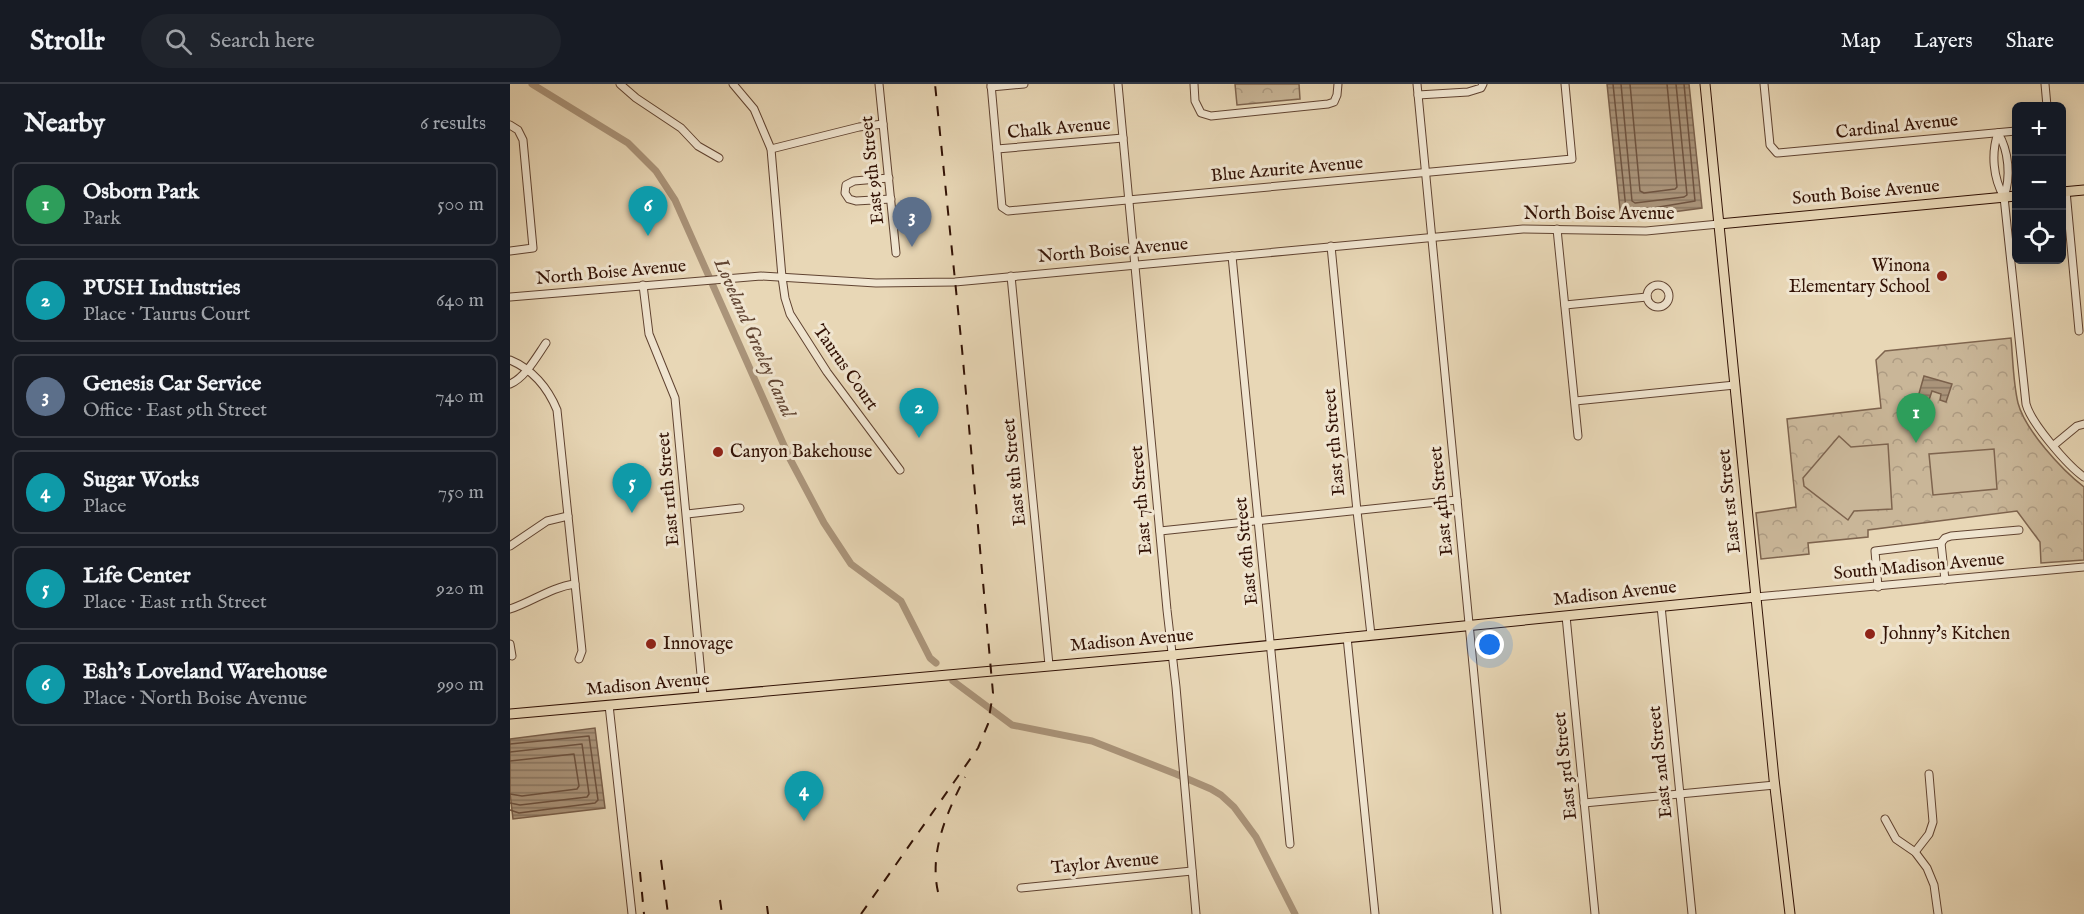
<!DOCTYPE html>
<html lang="en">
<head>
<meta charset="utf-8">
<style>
	body { margin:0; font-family:"IM FELL English",serif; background:#20242c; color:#f1f3f6 }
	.controls { position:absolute; right:18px; top:18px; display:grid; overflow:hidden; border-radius:9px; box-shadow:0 3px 15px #0003 }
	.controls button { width:54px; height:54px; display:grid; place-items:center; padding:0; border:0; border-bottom:2px solid #363941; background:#171b24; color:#f1f3f6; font:30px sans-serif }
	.you { position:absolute; left:980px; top:561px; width:21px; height:21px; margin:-15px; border:4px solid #fff; border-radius:50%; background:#1a73e8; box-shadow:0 0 0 9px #1a73e833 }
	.badge { display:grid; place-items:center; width:39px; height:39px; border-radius:50%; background:#0b8043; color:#fff; font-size:20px; font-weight:700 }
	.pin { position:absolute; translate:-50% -50px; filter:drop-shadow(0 2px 3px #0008) }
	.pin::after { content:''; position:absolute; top:32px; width:21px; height:18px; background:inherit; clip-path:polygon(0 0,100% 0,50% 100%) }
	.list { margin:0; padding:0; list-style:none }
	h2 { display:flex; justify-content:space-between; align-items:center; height:78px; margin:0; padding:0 24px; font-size:26px }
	h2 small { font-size:20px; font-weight:400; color:#9ea1a6 }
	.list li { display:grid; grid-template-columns:39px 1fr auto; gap:18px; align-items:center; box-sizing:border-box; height:84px; margin:0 12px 12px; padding:0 12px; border:2px solid #363941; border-radius:9px }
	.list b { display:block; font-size:22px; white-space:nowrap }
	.list p { margin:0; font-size:20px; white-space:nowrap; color:#9ea1a6 }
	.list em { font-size:20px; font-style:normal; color:#9ea1a6 }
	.icon { flex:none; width:33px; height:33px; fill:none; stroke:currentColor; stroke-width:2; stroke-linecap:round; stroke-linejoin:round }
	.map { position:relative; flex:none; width:1574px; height:830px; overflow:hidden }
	header { display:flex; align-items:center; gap:36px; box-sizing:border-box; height:84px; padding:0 30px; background:#171b24; border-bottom:2px solid #363941 }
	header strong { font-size:28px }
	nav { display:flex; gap:33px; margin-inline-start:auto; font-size:21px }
	.search { width:420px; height:54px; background:#20242c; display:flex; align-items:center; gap:15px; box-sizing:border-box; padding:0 21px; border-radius:33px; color:#9ea1a6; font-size:22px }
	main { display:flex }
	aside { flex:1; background:#171b24 }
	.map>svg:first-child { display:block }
</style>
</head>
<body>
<header>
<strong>Strollr</strong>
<div class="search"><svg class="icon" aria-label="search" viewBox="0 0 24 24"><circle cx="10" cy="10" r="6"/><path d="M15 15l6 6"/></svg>Search here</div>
<nav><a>Map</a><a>Layers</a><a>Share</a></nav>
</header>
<main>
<aside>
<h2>Nearby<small>6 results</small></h2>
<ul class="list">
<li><span class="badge" style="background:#2e9e5b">1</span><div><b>Osborn Park</b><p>Park</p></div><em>500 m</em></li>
<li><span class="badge" style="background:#0f9aa8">2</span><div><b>PUSH Industries</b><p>Place · Taurus Court</p></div><em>640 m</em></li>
<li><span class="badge" style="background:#5c6f8a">3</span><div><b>Genesis Car Service</b><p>Office · East 9th Street</p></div><em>740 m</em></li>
<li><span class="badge" style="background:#0f9aa8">4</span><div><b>Sugar Works</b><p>Place</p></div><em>750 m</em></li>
<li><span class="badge" style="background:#0f9aa8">5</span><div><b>Life Center</b><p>Place · East 11th Street</p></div><em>920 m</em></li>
<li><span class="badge" style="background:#0f9aa8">6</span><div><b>Esh's Loveland Warehouse</b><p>Place · North Boise Avenue</p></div><em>990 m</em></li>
</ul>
</aside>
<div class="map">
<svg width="1574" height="830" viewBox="0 0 1574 830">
	<defs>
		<pattern id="park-crowns" width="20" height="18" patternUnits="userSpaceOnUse" patternTransform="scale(1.5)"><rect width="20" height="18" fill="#c9b698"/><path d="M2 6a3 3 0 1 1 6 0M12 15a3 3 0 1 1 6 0" fill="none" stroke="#ad9b82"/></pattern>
		<pattern id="water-rules" width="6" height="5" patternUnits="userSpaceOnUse" patternTransform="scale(1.5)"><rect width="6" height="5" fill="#aa947a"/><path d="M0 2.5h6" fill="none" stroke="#8b7762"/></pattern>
	</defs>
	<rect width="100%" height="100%" fill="#e8d7b6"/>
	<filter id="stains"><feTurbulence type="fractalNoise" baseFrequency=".00333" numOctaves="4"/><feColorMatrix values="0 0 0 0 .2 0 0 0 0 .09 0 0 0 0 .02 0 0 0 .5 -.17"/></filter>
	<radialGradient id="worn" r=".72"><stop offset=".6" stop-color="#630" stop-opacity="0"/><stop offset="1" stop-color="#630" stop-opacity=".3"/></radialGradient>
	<!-- park -->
	<g fill="url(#park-crowns)" stroke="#7e644e" stroke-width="1.5">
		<polygon points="725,0 789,0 790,15 727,21"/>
		<path d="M1501 254C1503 275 1503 298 1508 319 1515 346 1552 386 1574 403V476L1531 479 1530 458 1507 427 1358 446V453L1298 459 1299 470 1251 475 1246 429 1286 423 1277 335 1371 324 1366 276 1375 267Z"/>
	</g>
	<!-- pitch -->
	<g fill="#c9b698" stroke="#7e644e" stroke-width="1.5">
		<polygon points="1329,352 1341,363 1378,360 1382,425 1344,427 1338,436 1294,402 1293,394"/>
		<polygon points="1484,365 1487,405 1423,411 1419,370"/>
	</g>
	<!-- water -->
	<g fill="url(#water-rules)" stroke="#7a604b" stroke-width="1.5">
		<polygon points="1097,0 1179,0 1192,124 1111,135"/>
		<polygon points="1414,292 1442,300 1436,318 1430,316 1431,310 1422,307 1419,316 1408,313"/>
		<polygon points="85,644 95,724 3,735 0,709 0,655"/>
	</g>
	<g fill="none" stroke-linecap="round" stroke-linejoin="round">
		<!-- shore -->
		<g stroke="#6e5340" stroke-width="1.5">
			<polyline points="1103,0 1116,125 1119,128 1185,117 1174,0"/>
			<polyline points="1111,0 1122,117 1125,119 1174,113 1177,111 1166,0"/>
			<polyline points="1120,0 1130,107 1134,109 1165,105 1167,103 1157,0"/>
			<polyline points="0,660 79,652 88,716 85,719 9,729 0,726"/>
			<polyline points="0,668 72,660 79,710 77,713 10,721 0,719"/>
			<polyline points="0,677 64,670 69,702 67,705 12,712 0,710"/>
		</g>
		<!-- canal -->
		<g stroke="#aa947a" stroke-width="7">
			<polyline points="22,0 118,59 146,87 165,116 280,375 314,439 341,480 391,517 420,574 426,579"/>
			<polyline points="443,597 502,641 582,657 666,690 701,705 711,711 724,723 746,753 785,830"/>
		</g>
		<!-- minor casing -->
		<g stroke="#604331" stroke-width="9">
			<g id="minor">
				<polyline points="110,0 126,14 171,44 188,62 209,74"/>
				<polyline points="223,0 244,25 261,65 272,193 275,214 280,230 317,288 390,386"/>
				<polyline points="369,0 386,169"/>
				<polyline points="481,0 492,123 498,127 1062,75 1055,0"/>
				<polyline points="608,0 657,526 666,603 686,830"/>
				<polyline points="684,0 685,17 691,29 701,32 818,20 824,18 827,11 828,0"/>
				<polyline points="907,0 987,830"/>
				<polyline points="1254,0 1260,61 1267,69 1506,47"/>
				<polyline points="1535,0 1537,22"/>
				<polyline points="481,3 514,0"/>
				<polyline points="908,11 958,8 971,4 973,0"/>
				<polyline points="0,41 8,46 13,56 23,164 0,167"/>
				<path d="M1488 49C1481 69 1483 94 1494 113L1516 320C1521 339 1558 382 1574 393"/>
				<path d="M1488 49C1499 67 1501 93 1494 113"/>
				<polyline points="261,65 349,43 373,40"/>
				<polyline points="487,65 613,54"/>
				<polyline points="379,94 344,97 336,101 335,109 339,115 346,117 381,115"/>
				<polyline points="1556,107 1569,247"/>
				<polyline points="1047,145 1068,352"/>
				<polyline points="821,162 847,427 861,551"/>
				<polyline points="722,172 780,760"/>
				<polyline points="501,192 539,581"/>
				<polyline points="133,201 139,250 165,314 193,612"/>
				<circle cx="1148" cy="212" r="11"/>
				<polyline points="0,213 251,192 366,199 445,198 1013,145 1136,147 1209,140"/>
				<polyline points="1055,221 1137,213"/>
				<path d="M0 276C22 285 38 304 47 326L72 567 69 575"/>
				<path d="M0 300C15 294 27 272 36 259"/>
				<polyline points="1065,317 1225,301"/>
				<polyline points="1544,361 1567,342 1574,340"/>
				<polyline points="177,430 230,424"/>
				<polyline points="650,447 947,416"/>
				<polyline points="1431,459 1435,454 1441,452 1509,446"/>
				<polyline points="1431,459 1435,496"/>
				<polyline points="0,462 37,437 58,432"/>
				<polyline points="1368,503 1365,467 1431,459"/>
				<polyline points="1246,513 1574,483"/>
				<polyline points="1151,522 1182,830"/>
				<path d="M0 525C22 518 41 503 65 500"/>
				<polyline points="1056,532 1085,830"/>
				<polyline points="837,553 865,830"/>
				<polyline points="0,560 2,572"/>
				<polyline points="99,621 122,830"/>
				<polyline points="1074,719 1265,701"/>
				<polyline points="1375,735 1386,755 1405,768 1417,784 1424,801 1428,830"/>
				<polyline points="1405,768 1419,750 1423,738 1419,690"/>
				<polyline points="511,804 682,787"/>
			</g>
		</g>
		<!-- major casing -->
		<g stroke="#321205" stroke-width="11">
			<g id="major">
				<polyline points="1195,0 1264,695 1280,830"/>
				<polyline points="1552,108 1574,106"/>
				<polyline points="1209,140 1506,112"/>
				<polyline points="0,630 663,571 1246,513"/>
			</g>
		</g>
		<!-- minor -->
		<use href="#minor" stroke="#f0e5d0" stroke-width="7"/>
		<!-- major -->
		<use href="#major" stroke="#e8d7b6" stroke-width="9"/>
		<!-- rail -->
		<g stroke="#321205" stroke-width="2" stroke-dasharray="10 10" stroke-linecap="butt">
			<polyline points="151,776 158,830"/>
			<polyline points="130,788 134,830"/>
			<path d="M428 808C419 768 437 728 455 693"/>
			<polyline points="210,816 212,830"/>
			<polyline points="257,822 258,830"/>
			<polyline points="351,830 468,664 478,640 483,609 452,265 425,0"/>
		</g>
	</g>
	<!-- markers -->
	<g fill="#8f2418" stroke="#f0e5d0" stroke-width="2">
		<circle cx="1432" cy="192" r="6"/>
		<circle cx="208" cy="368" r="6"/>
		<circle cx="1360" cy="550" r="6"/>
		<circle cx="141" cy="560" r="6"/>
	</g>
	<g text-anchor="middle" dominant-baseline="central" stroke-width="6" stroke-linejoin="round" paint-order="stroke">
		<!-- street labels -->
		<g font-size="18" fill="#321205" stroke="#f0e5d0">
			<text transform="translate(1387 43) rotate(-6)">Cardinal Avenue</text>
			<text transform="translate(549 45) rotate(-5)">Chalk Avenue</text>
			<text transform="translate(363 86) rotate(-96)">East 9th Street</text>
			<text transform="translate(777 86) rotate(-5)">Blue Azurite Avenue</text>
			<text transform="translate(1356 109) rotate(-5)">South Boise Avenue</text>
			<text x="1089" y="130">North Boise Avenue</text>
			<text transform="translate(603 167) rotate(-5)">North Boise Avenue</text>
			<text transform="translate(101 189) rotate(-5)">North Boise Avenue</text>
			<text transform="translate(335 284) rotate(55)">Taurus Court</text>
			<text transform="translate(825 358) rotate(-95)">East 5th Street</text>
			<text transform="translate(505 388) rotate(-96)">East 8th Street</text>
			<text transform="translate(159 405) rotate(-95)">East 11th Street</text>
			<text transform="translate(632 416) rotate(-95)">East 7th Street</text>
			<text transform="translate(932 417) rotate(-96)">East 4th Street</text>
			<text transform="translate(1220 417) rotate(-96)">East 1st Street</text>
			<text transform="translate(737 467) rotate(-96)">East 6th Street</text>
			<text transform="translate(1409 483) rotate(-5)">South Madison Avenue</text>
			<text transform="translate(1105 510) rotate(-6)">Madison Avenue</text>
			<text transform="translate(622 557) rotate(-5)">Madison Avenue</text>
			<text transform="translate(138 601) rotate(-5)">Madison Avenue</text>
			<text transform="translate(1151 678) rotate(-96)">East 2nd Street</text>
			<text transform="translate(1056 682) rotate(-96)">East 3rd Street</text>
			<text transform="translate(595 780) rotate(-5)">Taylor Avenue</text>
		</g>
		<!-- poi labels -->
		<g font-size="18" fill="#321205" stroke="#f0e5d0" text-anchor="start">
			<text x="1420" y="182" text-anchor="end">Winona<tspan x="1420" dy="21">Elementary School</tspan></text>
			<text x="220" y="368">Canyon Bakehouse</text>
			<text x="1372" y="550">Johnny's Kitchen</text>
			<text x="153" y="560">Innovage</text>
		</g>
		<!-- water labels -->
		<g font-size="20" font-style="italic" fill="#624634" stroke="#f0e5d0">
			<text transform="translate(244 254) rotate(66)">Loveland Greeley Canal</text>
		</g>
	</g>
	<rect width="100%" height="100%" filter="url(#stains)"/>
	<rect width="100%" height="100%" fill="url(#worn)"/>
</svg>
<div class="controls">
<button>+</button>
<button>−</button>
<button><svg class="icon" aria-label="locate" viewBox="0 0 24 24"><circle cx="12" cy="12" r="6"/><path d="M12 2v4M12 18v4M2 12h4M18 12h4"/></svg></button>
</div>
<div class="you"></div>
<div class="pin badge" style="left:1406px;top:359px;background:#2e9e5b">1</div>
<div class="pin badge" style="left:409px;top:354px;background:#0f9aa8">2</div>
<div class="pin badge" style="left:402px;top:163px;background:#5c6f8a">3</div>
<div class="pin badge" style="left:294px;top:737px;background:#0f9aa8">4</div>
<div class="pin badge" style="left:122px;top:429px;background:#0f9aa8">5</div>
<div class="pin badge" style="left:138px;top:152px;background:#0f9aa8">6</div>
</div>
</main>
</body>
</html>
